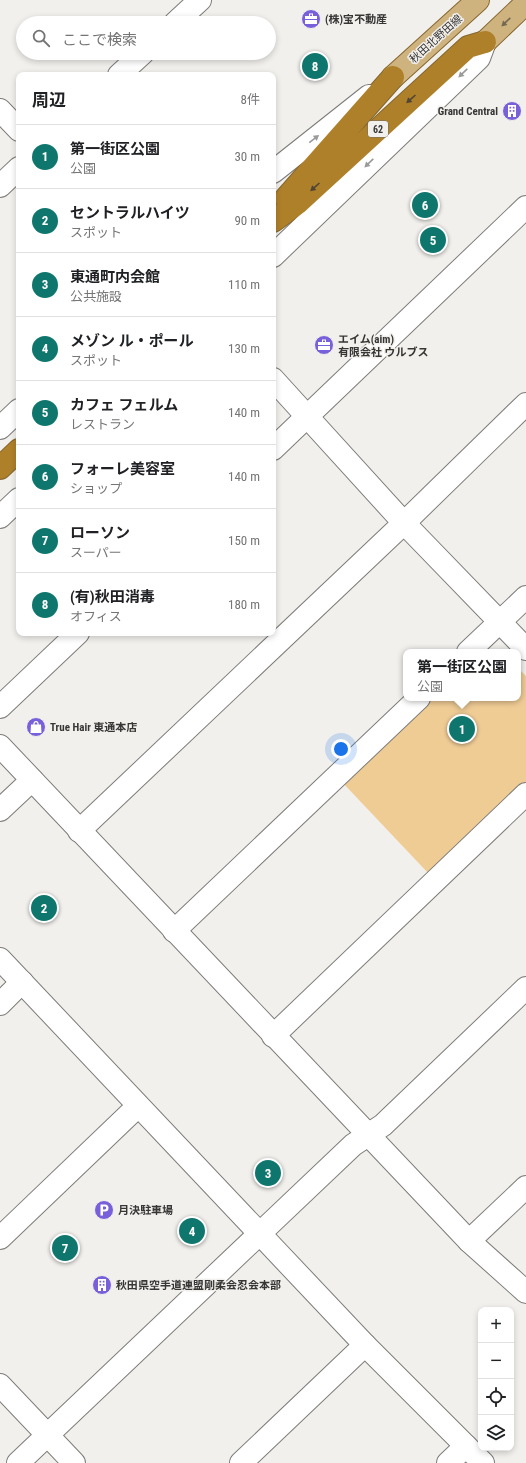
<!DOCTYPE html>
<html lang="ja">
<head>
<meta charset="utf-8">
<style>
	body { margin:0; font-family:"Roboto Condensed","Noto Sans JP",sans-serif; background:#f2f2f2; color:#202124 }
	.controls { position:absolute; right:12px; bottom:12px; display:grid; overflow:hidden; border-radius:8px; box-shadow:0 2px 6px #0003 }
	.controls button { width:36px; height:36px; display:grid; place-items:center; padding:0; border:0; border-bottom:1px solid #e0e0e0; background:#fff; color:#202124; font:20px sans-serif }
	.you { position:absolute; left:341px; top:749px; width:14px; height:14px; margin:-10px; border:3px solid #fff; border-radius:50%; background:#1a73e8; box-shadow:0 0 0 6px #1a73e833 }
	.badge { display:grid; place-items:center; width:26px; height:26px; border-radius:50%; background:#0f766e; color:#fff; font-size:13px; font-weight:700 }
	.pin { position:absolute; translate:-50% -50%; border:2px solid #fff; box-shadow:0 1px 4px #0006 }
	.popup { position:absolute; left:403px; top:649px; width:118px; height:52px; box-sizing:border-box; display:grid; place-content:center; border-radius:8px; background:#fff; filter:drop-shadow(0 1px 3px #0005); font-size:13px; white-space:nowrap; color:#757577 }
	.popup b { font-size:15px; color:#202124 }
	.popup::after { content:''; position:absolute; left:50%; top:100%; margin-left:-8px; border:8px solid transparent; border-top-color:#fff }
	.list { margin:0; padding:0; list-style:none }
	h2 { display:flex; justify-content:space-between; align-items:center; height:52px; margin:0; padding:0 16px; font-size:17px }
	h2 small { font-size:13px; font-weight:400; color:#757577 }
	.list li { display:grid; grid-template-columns:26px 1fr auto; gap:12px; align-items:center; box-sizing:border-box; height:64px; padding:0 16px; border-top:1px solid #e0e0e0 }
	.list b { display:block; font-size:15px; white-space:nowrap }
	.list p { margin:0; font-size:13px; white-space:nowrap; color:#757577 }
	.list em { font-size:13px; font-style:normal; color:#757577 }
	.icon { flex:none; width:22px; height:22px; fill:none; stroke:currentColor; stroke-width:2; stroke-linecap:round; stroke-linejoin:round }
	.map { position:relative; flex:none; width:526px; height:1463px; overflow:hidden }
	.search { position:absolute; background:#fff; box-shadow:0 2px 6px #0003; left:16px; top:16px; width:260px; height:44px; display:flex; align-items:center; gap:10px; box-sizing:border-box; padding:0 14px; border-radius:22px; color:#757577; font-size:15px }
	.panel { position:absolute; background:#fff; box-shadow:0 2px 6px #0003; left:16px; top:72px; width:260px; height:564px; border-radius:8px }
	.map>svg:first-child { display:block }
</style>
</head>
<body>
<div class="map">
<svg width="526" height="1463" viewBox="0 0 526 1463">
	<rect width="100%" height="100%" fill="#f2f0ed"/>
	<!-- green -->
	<polygon fill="#f0cc95" points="518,668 526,676 526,783 429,874 341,781 431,698 518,698"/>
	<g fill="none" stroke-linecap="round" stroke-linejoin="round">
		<!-- minor casing -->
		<g stroke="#7e7c79" stroke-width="24">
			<g id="minor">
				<polyline points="175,23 200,0"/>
				<polyline points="119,75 143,53"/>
				<polyline points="0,110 19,130"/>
				<polyline points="0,186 19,168"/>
				<polyline points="273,379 404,523 526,649"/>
				<polyline points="273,449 526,207"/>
				<polyline points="468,652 526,597"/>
				<polyline points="0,707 78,633"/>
				<polyline points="0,746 469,1241 526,1292"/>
				<polyline points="0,810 32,780"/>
				<polyline points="79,831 404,523 526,404"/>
				<polyline points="174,931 419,698"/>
				<polyline points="0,959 365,1345 483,1463"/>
				<polyline points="0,1004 22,982"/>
				<polyline points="273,1036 526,794"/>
				<polyline points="0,1238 138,1106"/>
				<polyline points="469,1241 526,1187"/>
				<polyline points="18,1463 353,1145 383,1125 526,988"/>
				<polyline points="241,1463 365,1345"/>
				<polyline points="448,1463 466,1446"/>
			</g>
		</g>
		<!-- tertiary casing -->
		<g stroke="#7e7c79" stroke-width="24">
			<g id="tertiary">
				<polyline points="273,172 369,96"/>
				<polyline points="273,256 479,58 485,42"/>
				<polyline points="0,428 19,410"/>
				<polyline points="0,517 19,499"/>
				<polyline points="0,1385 74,1463"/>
			</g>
		</g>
		<!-- primary casing -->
		<g stroke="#85662e" stroke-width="24">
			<g id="primary">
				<polyline points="485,42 526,3"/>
				<polyline points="393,77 478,0"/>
			</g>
		</g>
		<!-- motorway casing -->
		<g stroke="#85662e" stroke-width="24">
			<g id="motorway">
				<polyline points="286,198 393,77"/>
				<polyline points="273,221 299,202 468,47 485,42"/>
				<polyline points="0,468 19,450"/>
			</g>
		</g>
		<!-- minor -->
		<use href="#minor" stroke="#fff" stroke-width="22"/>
		<!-- tertiary -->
		<use href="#tertiary" stroke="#fff" stroke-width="22"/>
		<!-- primary -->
		<use href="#primary" stroke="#cfb37f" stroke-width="22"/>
		<!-- motorway -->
		<use href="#motorway" stroke="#af802a" stroke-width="22"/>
	</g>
	<!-- one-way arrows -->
	<defs><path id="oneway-solid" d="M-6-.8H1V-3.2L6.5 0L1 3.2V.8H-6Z"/></defs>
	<use fill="#746853" href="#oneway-solid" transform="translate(506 22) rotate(136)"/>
	<g fill="#9b9a9a">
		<use href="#oneway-solid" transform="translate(463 73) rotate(136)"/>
		<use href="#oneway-solid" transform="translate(314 139) rotate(-38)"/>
		<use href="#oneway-solid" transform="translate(369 163) rotate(136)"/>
	</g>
	<g fill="#4f4533">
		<use href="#oneway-solid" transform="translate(411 99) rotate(138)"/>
		<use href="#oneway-solid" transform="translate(315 187) rotate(138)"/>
	</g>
	<!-- icons -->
	<defs>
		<g id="office-disc" transform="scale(1)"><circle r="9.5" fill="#7960db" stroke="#f2f0ed"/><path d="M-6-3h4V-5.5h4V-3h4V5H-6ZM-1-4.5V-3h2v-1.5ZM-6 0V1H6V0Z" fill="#fff"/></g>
		<g id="building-disc" transform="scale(1)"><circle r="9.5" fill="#7960db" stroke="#f2f0ed"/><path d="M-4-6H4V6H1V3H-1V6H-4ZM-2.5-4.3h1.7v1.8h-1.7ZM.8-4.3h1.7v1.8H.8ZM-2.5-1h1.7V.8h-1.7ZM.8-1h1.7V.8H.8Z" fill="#fff"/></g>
		<g id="shop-disc" transform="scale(1)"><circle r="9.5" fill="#7960db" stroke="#f2f0ed"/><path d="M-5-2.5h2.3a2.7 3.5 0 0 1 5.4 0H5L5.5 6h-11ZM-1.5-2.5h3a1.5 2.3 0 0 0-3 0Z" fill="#fff"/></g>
		<g id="parking-disc" transform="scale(1)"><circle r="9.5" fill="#7960db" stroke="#f2f0ed"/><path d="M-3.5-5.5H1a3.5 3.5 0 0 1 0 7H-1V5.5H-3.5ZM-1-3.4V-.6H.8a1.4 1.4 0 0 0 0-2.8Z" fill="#fff"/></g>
	</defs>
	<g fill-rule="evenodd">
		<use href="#office-disc" x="311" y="19"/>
		<use href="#building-disc" x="512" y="111"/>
		<use href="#office-disc" x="324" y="345"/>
		<use href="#shop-disc" x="36" y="727"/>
		<use href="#parking-disc" x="104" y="1210"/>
		<use href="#building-disc" x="102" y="1285"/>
	</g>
	<g text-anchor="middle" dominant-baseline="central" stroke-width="3" stroke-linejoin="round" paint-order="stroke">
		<!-- shield labels -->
		<rect fill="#f2f0ed" stroke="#6f6e6c" stroke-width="1" x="368" y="121" width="20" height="16" rx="3"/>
		<g font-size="10" font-weight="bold" fill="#373635">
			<text x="378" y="129">62</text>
		</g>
		<!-- poi labels -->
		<g font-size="11" font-weight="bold" fill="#373635" stroke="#f2f0ed" text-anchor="start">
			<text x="325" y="19">(株)宝不動産</text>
			<text x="498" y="111" text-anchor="end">Grand Central</text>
			<text x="338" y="339">エイム(aim)<tspan x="338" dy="13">有限会社 ウルブス</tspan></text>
			<text x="50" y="727">True Hair 東通本店</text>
			<text x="118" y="1210">月決駐車場</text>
			<text x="116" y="1285">秋田県空手道連盟剛柔会忍会本部</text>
		</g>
		<!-- street labels -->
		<g font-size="11" fill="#373635" stroke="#f2f0ed">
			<text transform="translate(436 39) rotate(-42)">秋田北野田線</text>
		</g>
	</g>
</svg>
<div class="controls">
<button>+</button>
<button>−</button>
<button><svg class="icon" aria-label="locate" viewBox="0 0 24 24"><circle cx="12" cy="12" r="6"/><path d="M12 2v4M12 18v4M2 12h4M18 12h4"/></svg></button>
<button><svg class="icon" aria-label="layers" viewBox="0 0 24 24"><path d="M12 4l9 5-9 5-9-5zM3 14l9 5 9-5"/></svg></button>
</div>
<div class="you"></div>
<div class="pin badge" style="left:462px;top:729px">1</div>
<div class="popup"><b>第一街区公園</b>公園</div>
<div class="pin badge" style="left:44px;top:908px">2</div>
<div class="pin badge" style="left:268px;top:1173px">3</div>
<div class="pin badge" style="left:192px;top:1231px">4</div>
<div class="pin badge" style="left:433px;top:240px">5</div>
<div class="pin badge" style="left:425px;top:205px">6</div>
<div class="pin badge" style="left:65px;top:1248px">7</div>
<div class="pin badge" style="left:315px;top:66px">8</div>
<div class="search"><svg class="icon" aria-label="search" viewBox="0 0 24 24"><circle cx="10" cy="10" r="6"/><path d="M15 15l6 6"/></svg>ここで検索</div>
<section class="panel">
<h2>周辺<small>8件</small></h2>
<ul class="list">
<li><span class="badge">1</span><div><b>第一街区公園</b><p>公園</p></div><em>30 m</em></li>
<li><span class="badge">2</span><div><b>セントラルハイツ</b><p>スポット</p></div><em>90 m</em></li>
<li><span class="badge">3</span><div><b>東通町内会館</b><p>公共施設</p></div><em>110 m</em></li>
<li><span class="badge">4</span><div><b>メゾン ル・ポール</b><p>スポット</p></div><em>130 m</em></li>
<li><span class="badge">5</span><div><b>カフェ フェルム</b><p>レストラン</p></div><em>140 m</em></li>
<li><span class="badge">6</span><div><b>フォーレ美容室</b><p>ショップ</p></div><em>140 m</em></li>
<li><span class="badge">7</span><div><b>ローソン</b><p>スーパー</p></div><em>150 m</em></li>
<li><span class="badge">8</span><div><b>(有)秋田消毒</b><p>オフィス</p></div><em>180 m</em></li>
</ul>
</section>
</div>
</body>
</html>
